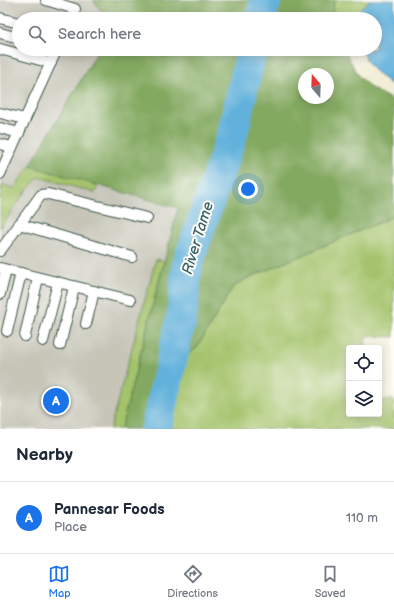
<!DOCTYPE html>
<html lang="en">
<head>
<meta charset="utf-8">
<style>
	body { margin:0; font-family:"Balsamiq Sans",sans-serif; background:#f6f6f7; color:#1f2937 }
	.controls { position:absolute; right:12px; bottom:12px; display:grid; overflow:hidden; border-radius:4px; box-shadow:0 2px 10px #0003 }
	.controls button { width:36px; height:36px; display:grid; place-items:center; padding:0; border:0; border-bottom:1px solid #e0e1e3; background:#fff; color:#1f2937; font:20px sans-serif }
	.compass { position:absolute; left:298px; top:68px; width:36px; height:36px; border-radius:50%; background:#fff; box-shadow:0 2px 10px #0003; rotate:341deg }
	.you { position:absolute; left:248px; top:189px; width:14px; height:14px; margin:-10px; border:3px solid #fff; border-radius:50%; background:#1a73e8; box-shadow:0 0 0 6px #1a73e833 }
	.badge { display:grid; place-items:center; width:26px; height:26px; border-radius:50%; background:#1a73e8; color:#fff; font-size:13px; font-weight:700 }
	.pin { position:absolute; translate:-50% -50%; border:2px solid #fff; box-shadow:0 1px 4px #0006 }
	.list { margin:0; padding:0; list-style:none }
	h2 { display:flex; justify-content:space-between; align-items:center; height:52px; margin:0; padding:0 16px; font-size:17px }
	h2 small { font-size:13px; font-weight:400; color:#747a83 }
	.list li { display:grid; grid-template-columns:26px 1fr auto; gap:12px; align-items:center; box-sizing:border-box; height:72px; padding:0 16px; border-top:1px solid #e0e1e3 }
	.list b { display:block; font-size:15px; white-space:nowrap }
	.list p { margin:0; font-size:13px; white-space:nowrap; color:#747a83 }
	.list em { font-size:13px; font-style:normal; color:#747a83 }
	.icon { flex:none; width:22px; height:22px; fill:none; stroke:currentColor; stroke-width:2; stroke-linecap:round; stroke-linejoin:round }
	.map { position:relative; flex:none; width:394px; height:429px; overflow:hidden }
	.search { position:absolute; background:#fff; box-shadow:0 2px 10px #0003; left:12px; right:12px; top:12px; height:44px; display:flex; align-items:center; gap:10px; box-sizing:border-box; padding:0 14px; border-radius:22px; color:#747a83; font-size:15px }
	.sheet { height:124px; background:#fff }
	nav { display:flex; justify-content:space-around; align-items:center; box-sizing:border-box; height:56px; border-top:1px solid #e0e1e3; background:#fff; font-size:11px; color:#747a83 }
	nav a { display:grid; justify-items:center; gap:2px }
	nav .on { color:#1a73e8 }
	.map>svg:first-child { display:block }
</style>
</head>
<body>
<div class="map">
<svg width="394" height="429" viewBox="0 0 394 429">
	<rect width="100%" height="100%" fill="#fdfcf7"/>
	<filter id="ink" filterUnits="userSpaceOnUse"><feTurbulence type="fractalNoise" baseFrequency=".025" numOctaves="2"/><feDisplacementMap in="SourceGraphic" scale="8" xChannelSelector="R" yChannelSelector="G"/><feConvolveMatrix kernelMatrix="1 2 1 2 8 2 1 2 1" color-interpolation-filters="sRGB"/></filter>
	<filter id="wash" filterUnits="userSpaceOnUse"><feTurbulence type="fractalNoise" baseFrequency=".012" numOctaves="4" result="noise"/><feDisplacementMap in="SourceGraphic" scale="16" xChannelSelector="R" yChannelSelector="G"/><feGaussianBlur stdDeviation="0.9" result="paint"/><feColorMatrix in="noise" values="0 0 0 0 0 0 0 0 0 0 0 0 0 0 0 0 0 1.4 0 .05"/><feComposite in="paint" operator="in"/></filter>
	<g filter="url(#wash)">
		<rect width="100%" height="100%" fill="#f1edd6"/>
		<!-- industrial -->
		<polygon fill="#c6c5b8" points="0,0 93,0 107,19 19,19 19,49 99,49 30,166 178,208 121,429 0,429"/>
		<!-- green -->
		<g fill="#a4c36c" stroke="#628050">
			<polygon points="336,0 371,0 361,8 355,19 332,19 334,2"/>
			<polygon points="30,166 98,185 95,193 39,177 27,190 0,228 0,195 3,185 14,188"/>
			<polygon points="394,216 394,337 366,336 365,348 349,348 349,414 379,414 379,400 394,400 394,429 156,429 170,366 197,348 233,287 246,279"/>
			<polygon points="156,259 164,261 121,429 110,429"/>
		</g>
		<!-- forest -->
		<g fill="#83a960" stroke="#51734a" fill-rule="evenodd">
			<polygon points="93,0 336,0 334,2 332,19 107,19"/>
			<path d="M99 49H344L358 75 371 88 394 101V216L246 279 233 287 197 348 170 366 156 429H121L178 208 30 166ZM304 74H328V98H304Z"/>
		</g>
		<!-- water -->
		<path fill="#62b1dc" stroke="#407788" d="M371 0H394V87C378 73 369 71 362 49H375V19H355V18L361 8Z"/>
		<g fill="none" stroke-linecap="round" stroke-linejoin="round">
			<!-- river -->
			<g stroke="#62b1dc" stroke-width="31">
				<polyline points="260,19 266,0"/>
				<polyline points="156,429 182,315 187,265 232,135 252,49"/>
			</g>
		</g>
	</g>
	<g filter="url(#ink)">
		<g fill="none" stroke-linecap="round" stroke-linejoin="round">
			<!-- service casing -->
			<g stroke="#3e574c" stroke-width="12">
				<g id="service">
					<polyline points="46,0 75,9 71,19"/>
					<polyline points="0,18 19,23"/>
					<polyline points="0,33 19,38"/>
					<polyline points="0,49 51,63"/>
					<polyline points="0,113 25,119"/>
					<polyline points="0,128 19,133"/>
					<polyline points="0,144 12,147"/>
					<polyline points="0,174 57,49"/>
					<polyline points="19,224 132,257"/>
					<polyline points="0,251 41,195 48,194 147,218"/>
					<polyline points="0,268 130,300"/>
					<polyline points="0,294 6,270"/>
					<polyline points="86,324 94,291"/>
					<polyline points="7,331 21,273"/>
					<polyline points="25,336 38,278"/>
					<polyline points="43,341 58,283"/>
					<polyline points="60,345 74,287"/>
				</g>
			</g>
			<!-- service -->
			<use href="#service" stroke="#fff" stroke-width="10"/>
		</g>
	</g>
	<g text-anchor="middle" dominant-baseline="central" stroke-width="4" stroke-linejoin="round" paint-order="stroke">
		<!-- water labels -->
		<g font-size="15" font-style="italic" fill="#336066" stroke="#fdfcf7">
			<text transform="translate(198 238) rotate(-73)">River Tame</text>
		</g>
	</g>
</svg>
<div class="controls">
<button><svg class="icon" aria-label="locate" viewBox="0 0 24 24"><circle cx="12" cy="12" r="6"/><path d="M12 2v4M12 18v4M2 12h4M18 12h4"/></svg></button>
<button><svg class="icon" aria-label="layers" viewBox="0 0 24 24"><path d="M12 4l9 5-9 5-9-5zM3 14l9 5 9-5"/></svg></button>
</div>
<svg class="compass" viewBox="-18 -18 36 36"><path d="M0-13l5 13h-10z" fill="#e53935"/><path d="M0 13l5-13h-10z" fill="#747a83"/></svg>
<div class="you"></div>
<div class="pin badge" style="left:56px;top:401px">A</div>
<div class="search"><svg class="icon" aria-label="search" viewBox="0 0 24 24"><circle cx="10" cy="10" r="6"/><path d="M15 15l6 6"/></svg>Search here</div>
</div>
<section class="sheet">
<h2>Nearby<small></small></h2>
<ul class="list">
<li><span class="badge">A</span><div><b>Pannesar Foods</b><p>Place</p></div><em>110 m</em></li>
</ul>
</section>
<nav>
<a class="on"><svg class="icon" aria-label="map" viewBox="0 0 24 24"><path d="M3 6l6-2 6 2 6-2v14l-6 2-6-2-6 2zM9 4v14M15 6v14"/></svg>Map</a>
<a><svg class="icon" aria-label="directions" viewBox="0 0 24 24"><path d="M12 3l9 9-9 9-9-9zM9 14v-3h6M13 9l2 2-2 2"/></svg>Directions</a>
<a><svg class="icon" aria-label="saved" viewBox="0 0 24 24"><path d="M7 4h10v16l-5-4-5 4z"/></svg>Saved</a>
</nav>
</body>
</html>
